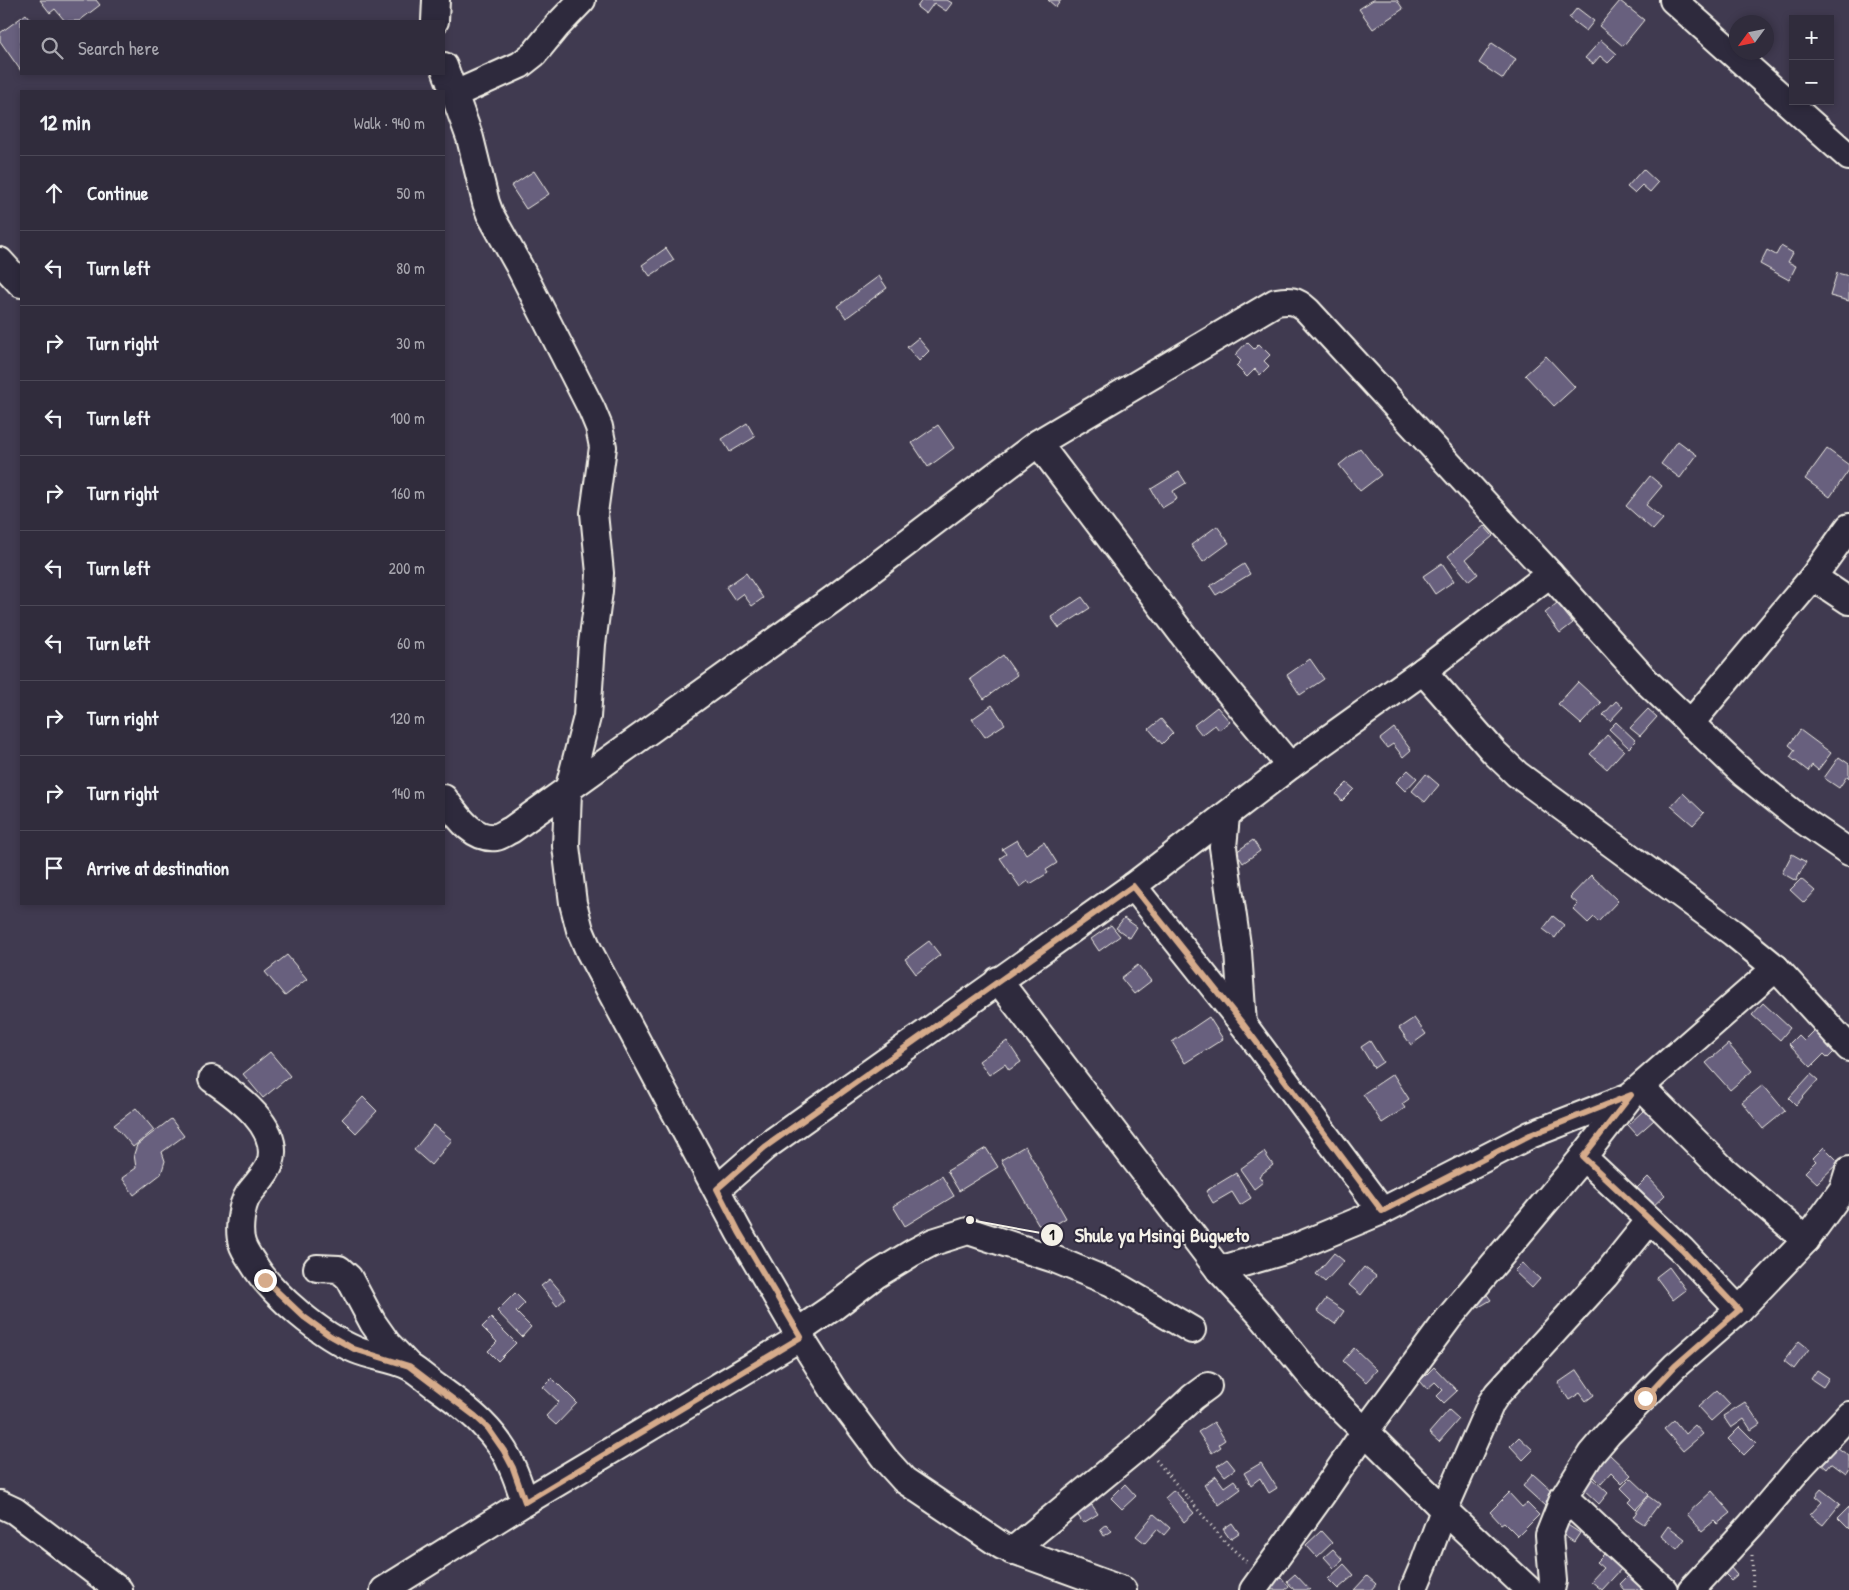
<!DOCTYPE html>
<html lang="en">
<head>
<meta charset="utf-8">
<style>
	body { margin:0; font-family:"Patrick Hand",sans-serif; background:#3c3847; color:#f1f3f6 }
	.controls { position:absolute; right:15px; top:15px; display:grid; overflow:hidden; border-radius:0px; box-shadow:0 2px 8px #0003 }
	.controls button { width:45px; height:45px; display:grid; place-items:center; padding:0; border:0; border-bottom:1px solid #4b4856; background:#302c3c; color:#f1f3f6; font:25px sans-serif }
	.compass { position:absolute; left:1729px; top:15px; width:45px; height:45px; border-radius:50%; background:#302c3c; box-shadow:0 2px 8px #0003; rotate:237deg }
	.stop { position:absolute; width:15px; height:15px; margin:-11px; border:4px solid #d6ab8b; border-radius:50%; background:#fff }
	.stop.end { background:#d6ab8b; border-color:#fff; box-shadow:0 1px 5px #0008 }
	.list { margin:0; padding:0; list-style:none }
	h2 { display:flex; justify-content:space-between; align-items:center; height:65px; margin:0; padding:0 20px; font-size:21px }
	h2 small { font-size:16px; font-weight:400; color:#a8a7af }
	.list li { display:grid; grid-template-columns:32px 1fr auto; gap:15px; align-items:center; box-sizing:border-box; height:75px; padding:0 20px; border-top:1px solid #4b4856 }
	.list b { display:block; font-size:19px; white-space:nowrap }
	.list em { font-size:16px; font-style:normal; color:#a8a7af }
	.icon { flex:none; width:28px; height:28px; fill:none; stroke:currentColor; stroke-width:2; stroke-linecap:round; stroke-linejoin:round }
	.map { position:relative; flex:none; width:1849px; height:1590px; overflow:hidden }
	.search { position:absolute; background:#302c3c; box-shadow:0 2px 8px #0003; left:20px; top:20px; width:425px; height:55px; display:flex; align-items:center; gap:12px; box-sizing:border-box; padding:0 18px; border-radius:0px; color:#a8a7af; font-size:19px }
	.panel { position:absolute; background:#302c3c; box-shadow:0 2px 8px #0003; left:20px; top:90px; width:425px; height:815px; border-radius:0px }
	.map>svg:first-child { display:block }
</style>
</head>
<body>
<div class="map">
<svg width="1849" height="1590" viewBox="0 0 1849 1590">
	<rect width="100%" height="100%" fill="#403a50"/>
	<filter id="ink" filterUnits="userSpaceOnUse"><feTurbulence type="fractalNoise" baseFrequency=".02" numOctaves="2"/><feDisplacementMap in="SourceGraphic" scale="10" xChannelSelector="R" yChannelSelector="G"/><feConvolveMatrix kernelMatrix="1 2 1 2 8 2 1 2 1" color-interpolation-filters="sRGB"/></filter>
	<g filter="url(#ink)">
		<!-- building -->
		<g fill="#67617e" stroke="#f4f1e8">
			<polygon points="40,0 96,0 100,5 79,21 65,21 55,9 50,13"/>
			<polygon points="922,0 947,0 952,3 946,11 934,3 926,14 917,7"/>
			<polygon points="1048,0 1061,0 1056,7"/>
			<polygon points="1373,0 1397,0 1403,9 1373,29 1359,9"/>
			<polygon points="1620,1 1644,20 1623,46 1599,26"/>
			<polygon points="1577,8 1594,21 1586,31 1569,18"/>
			<polygon points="26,14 31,21 21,21 21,71 0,41 0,33"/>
			<polygon points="1601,40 1617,54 1608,63 1600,56 1593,64 1585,58"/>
			<polygon points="1492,43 1516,59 1503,79 1479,63"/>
			<polygon points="1643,169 1658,183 1650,192 1642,185 1634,193 1627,187"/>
			<polygon points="534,171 549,194 526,209 511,186"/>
			<polygon points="1781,246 1793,253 1788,262 1796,266 1789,280 1760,264 1767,250 1776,255"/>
			<polygon points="666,248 674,260 650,276 642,265"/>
			<polygon points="1837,273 1849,276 1849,301 1830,296"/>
			<polygon points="879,276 887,288 846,318 838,306"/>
			<polygon points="918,338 929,351 919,361 907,347"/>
			<polygon points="1247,342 1254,349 1259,344 1270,355 1264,361 1269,366 1260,375 1255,369 1247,377 1236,366 1241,361 1235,355"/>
			<polygon points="1546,356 1575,387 1554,406 1525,375"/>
			<polygon points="747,423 755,437 730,452 722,439"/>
			<polygon points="938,425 954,448 928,467 912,443"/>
			<polygon points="1678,441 1697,455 1680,478 1661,464"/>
			<polygon points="1360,448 1381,475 1360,491 1339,465"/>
			<polygon points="1827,449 1849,465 1849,470 1830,497 1805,479"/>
			<polygon points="1179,472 1186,483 1173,491 1177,499 1162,508 1151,489"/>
			<polygon points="1650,476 1662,486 1646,505 1663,519 1653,530 1626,506"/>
			<polygon points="1217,526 1229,543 1203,562 1191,545"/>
			<polygon points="1484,526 1493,536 1466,559 1478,574 1469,581 1448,556"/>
			<polygon points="1442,563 1454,581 1435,594 1423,576"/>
			<polygon points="1244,564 1250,574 1216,595 1210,586"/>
			<polygon points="746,573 763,598 752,606 743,594 735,600 726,587"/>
			<polygon points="1082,597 1090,608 1059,628 1051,617"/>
			<polygon points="1557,603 1573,623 1560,633 1545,613"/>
			<polygon points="1003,655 1017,675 984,699 970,679"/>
			<polygon points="1310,659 1324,679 1300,695 1287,675"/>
			<polygon points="1578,682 1601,703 1581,724 1558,704"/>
			<polygon points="1616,701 1623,707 1610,721 1603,715"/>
			<polygon points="992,705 1005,724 985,737 972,719"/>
			<polygon points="1217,707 1230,722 1219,730 1215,725 1202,735 1194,725"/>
			<polygon points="1648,709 1657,717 1640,736 1630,728"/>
			<polygon points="1161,719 1173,733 1162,744 1149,729"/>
			<polygon points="1616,722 1636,741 1629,748 1609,729"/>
			<polygon points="1394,728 1411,750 1403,757 1393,744 1387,748 1380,739"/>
			<polygon points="1800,730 1831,753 1818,770 1812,765 1808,771 1790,757 1795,750 1789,745"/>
			<polygon points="1607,735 1624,750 1607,769 1590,754"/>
			<polygon points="1839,757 1849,764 1849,778 1847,776 1839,788 1824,778"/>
			<polygon points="1408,770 1417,778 1405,791 1396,782"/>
			<polygon points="1426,774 1439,785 1425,802 1412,791"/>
			<polygon points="1347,783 1354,789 1342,801 1336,794"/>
			<polygon points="1683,793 1704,813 1693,825 1671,806"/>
			<polygon points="1017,840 1026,854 1044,842 1057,863 1046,870 1048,873 1030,884 1028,881 1020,887 1000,858 1006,854 1002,849"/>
			<polygon points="1253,840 1260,851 1243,863 1236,852"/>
			<polygon points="1792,854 1806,862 1796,881 1782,873"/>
			<polygon points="1591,875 1618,901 1598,922 1594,917 1588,923 1573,909 1578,904 1570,897"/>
			<polygon points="1801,879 1815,891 1804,903 1790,890"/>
			<polygon points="1553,916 1564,925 1555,938 1543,929"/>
			<polygon points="1124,918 1137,927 1130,938 1116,928"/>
			<polygon points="1111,925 1120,936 1099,951 1091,939"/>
			<polygon points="929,941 940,955 916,974 905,959"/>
			<polygon points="287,955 307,979 285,996 265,972"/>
			<polygon points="1138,965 1151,981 1134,994 1121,978"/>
			<polygon points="1763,1003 1790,1028 1780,1040 1752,1015"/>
			<polygon points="1209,1017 1223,1039 1185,1063 1172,1042"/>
			<polygon points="1414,1018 1426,1034 1411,1045 1399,1028"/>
			<polygon points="1819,1026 1839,1047 1828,1058 1824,1054 1811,1067 1789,1044 1798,1035 1804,1041"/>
			<polygon points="1007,1041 1021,1062 1009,1070 1005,1064 989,1075 979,1061"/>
			<polygon points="1370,1041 1383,1062 1374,1068 1361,1047"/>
			<polygon points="1728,1044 1752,1071 1730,1090 1706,1063"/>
			<polygon points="270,1052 290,1076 263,1098 243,1074"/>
			<polygon points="1393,1074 1409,1099 1402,1104 1405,1108 1382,1123 1363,1094"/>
			<polygon points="1811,1074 1818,1080 1796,1105 1789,1098"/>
			<polygon points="1763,1085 1785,1111 1763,1129 1742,1102"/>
			<polygon points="363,1097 377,1111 356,1133 342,1119"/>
			<polygon points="136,1108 154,1130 133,1147 114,1125"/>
			<polygon points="1644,1110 1654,1120 1637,1135 1628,1125"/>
			<polygon points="171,1119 184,1136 162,1152 165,1161 161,1174 134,1195 122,1178 136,1168 134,1154 137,1145"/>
			<polygon points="434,1125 452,1140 431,1165 414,1150"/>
			<polygon points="1025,1146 1066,1218 1043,1232 1001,1160"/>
			<polygon points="1824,1147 1839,1162 1817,1183 1805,1172 1816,1161 1813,1158"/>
			<polygon points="986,1148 998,1167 959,1191 947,1171"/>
			<polygon points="1264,1152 1273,1165 1259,1176 1263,1182 1254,1189 1240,1169"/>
			<polygon points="1236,1173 1251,1198 1240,1205 1232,1192 1213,1203 1206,1191"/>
			<polygon points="942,1176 954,1196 905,1226 893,1206"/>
			<polygon points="1648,1177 1665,1195 1650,1209 1634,1191"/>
			<polygon points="1334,1253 1344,1261 1325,1282 1316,1274"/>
			<polygon points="1522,1263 1540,1279 1532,1288 1514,1271"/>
			<polygon points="1364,1267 1376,1276 1361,1295 1349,1285"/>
			<polygon points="1669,1267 1686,1290 1673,1300 1656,1277"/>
			<polygon points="550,1279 566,1298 557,1306 541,1286"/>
			<polygon points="1485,1292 1491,1300 1479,1307 1474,1299"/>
			<polygon points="515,1293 525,1303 516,1312 531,1327 522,1337 497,1311"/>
			<polygon points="1326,1299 1344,1311 1335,1324 1317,1311"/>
			<polygon points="491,1318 516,1343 498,1361 488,1351 497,1342 482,1327"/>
			<polygon points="1799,1341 1809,1349 1794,1369 1784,1361"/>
			<polygon points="1354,1348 1377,1370 1366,1382 1343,1361"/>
			<polygon points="1434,1367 1457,1391 1444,1403 1437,1396 1443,1390 1435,1382 1427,1389 1420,1381"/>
			<polygon points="1577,1370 1594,1395 1586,1401 1580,1393 1569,1400 1558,1383"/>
			<polygon points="1817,1370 1829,1378 1823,1387 1811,1379"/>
			<polygon points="552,1378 577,1403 556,1425 546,1416 559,1402 543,1387"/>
			<polygon points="1717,1390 1730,1404 1711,1421 1698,1407"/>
			<polygon points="1745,1402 1760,1424 1751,1430 1744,1419 1731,1428 1723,1416"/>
			<polygon points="1449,1410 1459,1419 1439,1442 1429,1433"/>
			<polygon points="1674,1420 1685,1434 1695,1425 1703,1434 1683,1451 1664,1429"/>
			<polygon points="1214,1422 1225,1440 1219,1444 1221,1447 1212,1453 1198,1432"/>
			<polygon points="1740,1427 1756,1443 1744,1455 1728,1439"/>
			<polygon points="1519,1437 1533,1450 1523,1460 1510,1446"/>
			<polygon points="1834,1445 1849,1456 1849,1469 1846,1474 1831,1463 1827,1468 1820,1462"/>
			<polygon points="1609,1454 1631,1475 1622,1484 1611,1473 1601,1484 1590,1473"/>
			<polygon points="1227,1459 1235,1469 1225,1476 1217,1466"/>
			<polygon points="1261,1463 1277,1488 1269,1493 1260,1478 1251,1485 1244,1473"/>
			<polygon points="1533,1474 1555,1494 1545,1506 1523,1486"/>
			<polygon points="1216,1476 1224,1487 1234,1480 1241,1489 1219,1505 1204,1485"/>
			<polygon points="1590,1476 1608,1493 1599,1504 1581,1487"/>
			<polygon points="1631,1478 1649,1495 1636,1509 1629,1502 1632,1499 1621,1488"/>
			<polygon points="1125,1484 1136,1496 1122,1509 1111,1498"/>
			<polygon points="1821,1489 1840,1504 1823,1525 1810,1515 1822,1502 1815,1496"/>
			<polygon points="1174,1490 1194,1513 1184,1522 1165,1498"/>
			<polygon points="1712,1491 1731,1513 1717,1524 1714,1521 1702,1531 1687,1514"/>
			<polygon points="1509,1493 1522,1507 1527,1503 1539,1515 1518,1536 1504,1522 1501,1524 1490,1512"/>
			<polygon points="1648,1496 1659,1504 1644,1524 1633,1517"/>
			<polygon points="1092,1505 1098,1514 1083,1523 1077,1514"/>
			<polygon points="1849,1507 1849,1529 1838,1518"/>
			<polygon points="1154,1514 1170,1528 1164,1535 1157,1529 1145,1543 1136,1536"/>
			<polygon points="1563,1522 1580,1533 1574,1542 1557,1531"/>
			<polygon points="1232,1523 1239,1533 1230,1539 1223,1529"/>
			<polygon points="1106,1524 1112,1531 1104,1536 1100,1529"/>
			<polygon points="1668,1526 1685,1539 1677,1549 1661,1536"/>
			<polygon points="1321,1531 1332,1543 1317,1557 1306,1545"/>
			<polygon points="1333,1549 1343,1560 1334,1568 1324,1557"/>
			<polygon points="1606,1552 1623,1567 1602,1590 1591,1581 1603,1568 1596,1562"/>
			<polygon points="1344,1564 1354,1575 1338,1589 1328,1579"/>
			<polygon points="1730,1567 1737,1575 1731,1580 1724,1573"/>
			<polygon points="1295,1574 1310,1590 1294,1590 1287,1581"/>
			<polygon points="1630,1574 1646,1590 1625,1590 1620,1584"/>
			<polygon points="1367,1576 1376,1584 1371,1590 1354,1590"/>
			<polygon points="1281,1577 1289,1587 1285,1590 1266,1590"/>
		</g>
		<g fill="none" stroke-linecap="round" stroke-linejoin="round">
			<!-- minor casing -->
			<g stroke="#f4f1e8" stroke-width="30">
				<g id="minor">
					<polyline points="1673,0 1849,157"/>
					<polyline points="435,21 436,0"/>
					<polyline points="444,66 470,138 486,203 490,214 519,266 592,410 599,427 603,447 594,513 600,573 599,591 592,644 587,717 568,791 566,846 573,903 580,930 589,951 739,1232 797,1332 834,1391 885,1459 904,1480 1002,1546 1123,1590"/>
					<polyline points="455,94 520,65 534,54 557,26 582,0"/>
					<polyline points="0,261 21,284"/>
					<polyline points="1038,443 1202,660 1290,766"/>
					<polyline points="1813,577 1849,601"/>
					<polyline points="1423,671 1494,752 1517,774 1733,933 1776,968 1849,1048"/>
					<polyline points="1690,724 1813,577 1849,527"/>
					<path d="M444 798C456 814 472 840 496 837 501 836 506 832 511 830L833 599 1038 443 1276 302C1290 300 1296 300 1307 310L1550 574 1647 682 1744 774 1798 817 1849 852"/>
					<polyline points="1226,816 1223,847 1238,952 1243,1024"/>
					<polyline points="1133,886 1243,1024 1382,1211"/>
					<polyline points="998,980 1219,1270 1260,1314 1319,1386 1444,1510 1529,1590"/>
					<path d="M212 1079C237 1096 282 1128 270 1164 266 1175 255 1185 248 1195 241 1206 238 1231 242 1243 244 1250 249 1257 253 1263 272 1295 322 1336 356 1350 372 1357 396 1359 410 1367 419 1372 428 1381 437 1387 468 1409 499 1433 513 1469 518 1480 521 1491 525 1502"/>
					<polyline points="1641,1087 1724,1170 1806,1240"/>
					<polyline points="1583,1157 1682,1250 1739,1310"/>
					<polyline points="717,1189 765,1147 1133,886 1290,766 1423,671 1550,574"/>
					<polyline points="317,1268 339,1269 349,1278 373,1323 387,1343 409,1366"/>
					<polyline points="1219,1270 1291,1249 1382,1211 1530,1135 1630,1096"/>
					<polyline points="797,1332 835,1306 876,1275 912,1253 933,1242 968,1231 1054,1259 1112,1283 1192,1330"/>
					<polyline points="1564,1497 1664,1590"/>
					<polyline points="0,1504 15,1511 119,1590"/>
					<polyline points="1012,1551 1142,1444 1193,1397 1208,1386"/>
					<polyline points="384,1590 525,1502 801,1337"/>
					<polyline points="1253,1590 1321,1496 1364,1433 1448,1319 1583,1157 1631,1095 1776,968"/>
					<polyline points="1413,1590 1424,1564 1444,1510 1491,1403 1497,1394 1605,1276 1650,1220"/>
					<polyline points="1551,1590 1553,1581 1549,1535 1564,1497 1591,1454 1608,1434 1675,1366 1739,1310 1806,1240 1843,1189 1849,1170"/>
					<polyline points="1691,1590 1751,1525 1801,1466 1849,1415"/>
				</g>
			</g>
			<!-- path -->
			<g stroke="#f4f1e8" stroke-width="3" stroke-dasharray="1 4" stroke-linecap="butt">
				<polyline points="1156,1460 1226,1543 1248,1563"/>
				<polyline points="1752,1555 1753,1590"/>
			</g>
			<!-- minor -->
			<use href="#minor" stroke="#2f2a3d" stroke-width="26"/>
		</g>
	</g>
	<g fill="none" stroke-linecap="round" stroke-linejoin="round" filter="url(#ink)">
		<!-- route -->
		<polyline stroke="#d6ab8b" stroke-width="6" points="265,1280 304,1317 329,1335 354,1349 409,1366 475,1416 488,1428 504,1451 513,1468 525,1502 801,1337 739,1232 717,1189 765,1147 1133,886 1243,1024 1382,1211 1530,1135 1631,1095 1583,1157 1682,1250 1739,1310 1675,1366 1645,1398"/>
	</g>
	<!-- callouts -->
	<path fill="none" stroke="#f4f1e8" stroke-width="2" d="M970 1220L1052 1235"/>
	<g fill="#f4f1e8" stroke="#2f2a3d" stroke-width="2">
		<circle cx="970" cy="1220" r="5"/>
		<circle cx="1052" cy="1235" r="12"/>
	</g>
	<g font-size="15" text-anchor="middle" font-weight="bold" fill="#111">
		<text x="1052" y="1240">1</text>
	</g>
	<g font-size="20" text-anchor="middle" font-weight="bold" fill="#f4f1e8" stroke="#2f2a3d" stroke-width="4" stroke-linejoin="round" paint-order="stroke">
		<text x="1162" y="1242">Shule ya Msingi Bugweto</text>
	</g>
</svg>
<div class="controls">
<button>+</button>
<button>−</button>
</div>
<svg class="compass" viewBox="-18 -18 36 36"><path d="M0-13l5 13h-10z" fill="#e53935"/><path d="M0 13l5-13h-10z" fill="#a8a7af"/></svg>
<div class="stop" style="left:1645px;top:1398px"></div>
<div class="stop end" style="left:265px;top:1280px"></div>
<div class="search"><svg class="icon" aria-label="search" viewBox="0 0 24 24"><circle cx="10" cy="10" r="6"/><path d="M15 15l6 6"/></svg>Search here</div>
<section class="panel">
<h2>12 min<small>Walk · 940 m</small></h2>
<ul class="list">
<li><svg class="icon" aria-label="ahead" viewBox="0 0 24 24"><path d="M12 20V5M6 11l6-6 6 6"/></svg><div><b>Continue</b></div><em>50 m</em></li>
<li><svg class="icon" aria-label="left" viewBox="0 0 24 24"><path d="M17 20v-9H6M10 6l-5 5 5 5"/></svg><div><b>Turn left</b></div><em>80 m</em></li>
<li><svg class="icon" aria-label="right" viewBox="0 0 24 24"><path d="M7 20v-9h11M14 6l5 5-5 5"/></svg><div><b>Turn right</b></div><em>30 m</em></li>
<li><svg class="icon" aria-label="left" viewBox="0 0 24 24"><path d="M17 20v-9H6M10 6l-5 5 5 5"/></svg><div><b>Turn left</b></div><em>100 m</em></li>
<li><svg class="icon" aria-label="right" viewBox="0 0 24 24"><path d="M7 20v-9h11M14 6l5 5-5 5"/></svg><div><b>Turn right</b></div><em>160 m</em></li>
<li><svg class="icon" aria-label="left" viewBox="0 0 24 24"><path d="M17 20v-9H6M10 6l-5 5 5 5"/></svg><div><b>Turn left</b></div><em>200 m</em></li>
<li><svg class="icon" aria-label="left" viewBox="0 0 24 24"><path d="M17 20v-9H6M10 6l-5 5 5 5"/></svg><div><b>Turn left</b></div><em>60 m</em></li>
<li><svg class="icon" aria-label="right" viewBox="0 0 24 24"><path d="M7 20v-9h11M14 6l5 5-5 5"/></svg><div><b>Turn right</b></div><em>120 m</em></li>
<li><svg class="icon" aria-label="right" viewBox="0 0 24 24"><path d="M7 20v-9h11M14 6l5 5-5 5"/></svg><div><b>Turn right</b></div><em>140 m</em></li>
<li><svg class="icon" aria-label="arrive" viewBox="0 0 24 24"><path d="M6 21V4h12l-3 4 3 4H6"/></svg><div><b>Arrive at destination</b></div></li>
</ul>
</section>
</div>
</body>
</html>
